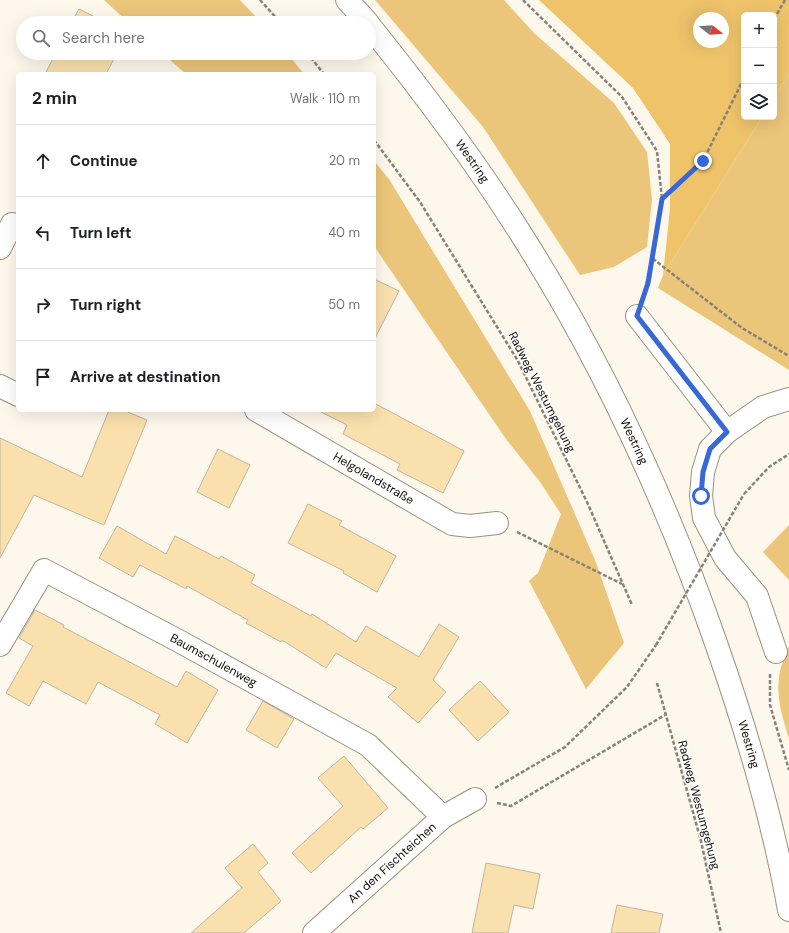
<!DOCTYPE html>
<html lang="en">
<head>
<meta charset="utf-8">
<style>
	body { margin:0; font-family:"DM Sans",sans-serif; background:#f2f2f2; color:#202124 }
	.controls { position:absolute; right:12px; top:12px; display:grid; overflow:hidden; border-radius:6px; box-shadow:0 4px 16px #0002 }
	.controls button { width:36px; height:36px; display:grid; place-items:center; padding:0; border:0; border-bottom:1px solid #e0e0e0; background:#fff; color:#202124; font:20px sans-serif }
	.compass { position:absolute; left:693px; top:12px; width:36px; height:36px; border-radius:50%; background:#fff; box-shadow:0 4px 16px #0002; rotate:107deg }
	.stop { position:absolute; width:12px; height:12px; margin:-9px; border:3px solid #3668d7; border-radius:50%; background:#fff }
	.stop.end { background:#3668d7; border-color:#fff; box-shadow:0 1px 4px #0008 }
	.list { margin:0; padding:0; list-style:none }
	h2 { display:flex; justify-content:space-between; align-items:center; height:52px; margin:0; padding:0 16px; font-size:17px }
	h2 small { font-size:13px; font-weight:400; color:#757577 }
	.list li { display:grid; grid-template-columns:26px 1fr auto; gap:12px; align-items:center; box-sizing:border-box; height:72px; padding:0 16px; border-top:1px solid #e0e0e0 }
	.list b { display:block; font-size:15px; white-space:nowrap }
	.list em { font-size:13px; font-style:normal; color:#757577 }
	.icon { flex:none; width:22px; height:22px; fill:none; stroke:currentColor; stroke-width:2; stroke-linecap:round; stroke-linejoin:round }
	.map { position:relative; flex:none; width:789px; height:933px; overflow:hidden }
	.search { position:absolute; background:#fff; box-shadow:0 4px 16px #0002; left:16px; top:16px; width:360px; height:44px; display:flex; align-items:center; gap:10px; box-sizing:border-box; padding:0 14px; border-radius:22px; color:#757577; font-size:15px }
	.panel { position:absolute; background:#fff; box-shadow:0 4px 16px #0002; left:16px; top:72px; width:360px; height:340px; border-radius:6px }
	.map>svg:first-child { display:block }
</style>
</head>
<body>
<div class="map">
<svg width="789" height="933" viewBox="0 0 789 933">
	<rect width="100%" height="100%" fill="#fef7eb"/>
	<!-- green -->
	<g fill="#ebc57a">
		<polygon points="104,0 240,0 262,23 129,23"/>
		<polygon points="375,0 504,0 534,33 614,103 647,152 652,199 647,247 614,267 580,275 483,127"/>
		<polygon points="162,53 287,53 304,74 186,74"/>
		<polygon points="789,73 789,370 658,288 663,275 762,117 774,117 774,97"/>
		<polygon points="374,161 389,179 530,411 595,560 624,643 586,689 529,581 538,573 561,514 540,482 506,439 374,246"/>
		<polygon points="789,525 789,580 763,552"/>
		<path d="M789 646V739C778 703 772 681 789 646Z"/>
	</g>
	<!-- forest -->
	<path fill="#eec36a" fill-rule="evenodd" d="M539 0H789V73L774 97V15H744V117H762L663 275 670 209V144L633 88ZM699 18H723V42H699Z"/>
	<!-- building -->
	<g fill="#fae0ad" stroke="#c0b6a3">
		<polygon points="79,9 107,23 71,23"/>
		<polygon points="56,53 117,53 106,74 45,74"/>
		<polygon points="374,279 399,291 374,340"/>
		<polygon points="374,403 464,451 443,493 397,470 400,464 343,434 347,425 317,410 374,410"/>
		<polygon points="109,410 123,410 147,420 104,525 34,495 0,558 0,438 82,477"/>
		<polygon points="218,449 250,465 229,508 197,492"/>
		<polygon points="308,504 342,521 339,525 396,556 377,592 343,573 344,571 288,543"/>
		<polygon points="117,526 166,554 175,536 219,559 221,556 255,575 251,583 311,616 312,614 356,642 366,626 419,657 439,624 459,637 433,680 446,692 418,723 388,697 397,688 336,653 326,668 282,640 281,642 246,623 248,620 187,586 186,589 140,565 133,577 99,558"/>
		<polygon points="35,610 64,625 63,627 177,687 186,671 218,690 187,743 155,724 160,715 98,682 86,704 43,681 29,706 6,693 33,646 19,638"/>
		<polygon points="480,681 509,712 478,741 449,710"/>
		<polygon points="263,701 294,719 277,748 246,730"/>
		<polygon points="344,756 388,808 363,829 361,827 311,873 292,853 343,806 318,778"/>
		<polygon points="253,844 268,863 258,872 281,901 244,933 191,933 242,888 225,868"/>
		<polygon points="486,863 540,874 533,909 514,905 508,933 472,933"/>
		<polygon points="617,905 663,914 659,933 611,933"/>
	</g>
	<g fill="none" stroke-linecap="round" stroke-linejoin="round">
		<!-- minor casing -->
		<g stroke="#9b917f" stroke-width="24">
			<g id="minor">
				<polyline points="0,248 12,224"/>
				<polyline points="637,316 727,432"/>
				<polyline points="0,386 18,395"/>
				<path id="s1" d="M256 410 452 524 470 526 497 523"/>
				<path id="s2" d="M0 645 44 570 177 640 368 745 443 817"/>
				<polyline points="776,652 757,596 725,558 704,518 701,496 703,472 710,449 727,432 763,407 789,399"/>
				<path id="s3" d="M314 933 443 817 475 799"/>
			</g>
		</g>
		<!-- major casing -->
		<g stroke="#9b917f" stroke-width="24">
			<g id="major">
				<polyline points="347,0 368,23"/>
				<path id="s4" d="M369 25C423 92 475 161 521 234 603 363 667 502 717 646 747 732 773 820 789 910"/>
			</g>
		</g>
		<!-- path -->
		<g stroke="#88837a" stroke-width="2.5" stroke-dasharray="4 2" stroke-linecap="butt">
			<polyline points="260,0 281,23"/>
			<polyline points="523,0 622,97 657,151 662,199 652,258 742,328 789,356"/>
			<polyline points="774,19 785,0"/>
			<polyline points="307,53 324,74"/>
			<polyline points="374,140 420,202 518,361 587,502 632,605"/>
			<polyline points="662,199 703,161 744,78"/>
			<polyline points="644,295 652,259"/>
			<polyline points="744,494 769,467 789,454"/>
			<polyline points="517,532 622,584"/>
			<polyline points="770,674 770,705 789,770"/>
			<polyline points="657,683 701,841 721,933"/>
			<polyline points="495,788 565,747 627,687 656,645"/>
			<polyline points="497,803 511,806 665,715"/>
		</g>
		<!-- minor -->
		<use href="#minor" stroke="#fff" stroke-width="22"/>
		<!-- major -->
		<use href="#major" stroke="#fff" stroke-width="22"/>
		<!-- path-bridge -->
		<polyline stroke="#88837a" stroke-width="2.5" stroke-dasharray="4 2" stroke-linecap="butt" points="656,645 744,494"/>
	</g>
	<g fill="none" stroke-linecap="round" stroke-linejoin="round">
		<!-- route -->
		<polyline stroke="#3668d7" stroke-width="5" points="701,496 703,472 710,449 727,432 637,316 648,283 662,199 703,161"/>
	</g>
	<g text-anchor="middle" dominant-baseline="central" stroke-width="3" stroke-linejoin="round" paint-order="stroke">
		<!-- street labels -->
		<g font-size="12" fill="#110e07" stroke="#fff">
			<text stroke="none"><textPath href="#s4" startOffset="171">Westring</textPath></text>
			<text transform="translate(542 392) rotate(63)">Radweg Westumgehung</text>
			<text stroke="none"><textPath href="#s4" startOffset="495">Westring</textPath></text>
			<text stroke="none"><textPath href="#s1" startOffset="136">Helgolandstraße</textPath></text>
			<text stroke="none"><textPath href="#s2" startOffset="279">Baumschulenweg</textPath></text>
			<text stroke="none"><textPath href="#s4" startOffset="819">Westring</textPath></text>
			<text transform="translate(699 805) rotate(75)">Radweg Westumgehung</text>
			<text stroke="none"><textPath href="#s3" startOffset="105">An den Fischteichen</textPath></text>
		</g>
	</g>
</svg>
<div class="controls">
<button>+</button>
<button>−</button>
<button><svg class="icon" aria-label="layers" viewBox="0 0 24 24"><path d="M12 4l9 5-9 5-9-5zM3 14l9 5 9-5"/></svg></button>
</div>
<svg class="compass" viewBox="-18 -18 36 36"><path d="M0-13l5 13h-10z" fill="#e53935"/><path d="M0 13l5-13h-10z" fill="#757577"/></svg>
<div class="stop" style="left:701px;top:496px"></div>
<div class="stop end" style="left:703px;top:161px"></div>
<div class="search"><svg class="icon" aria-label="search" viewBox="0 0 24 24"><circle cx="10" cy="10" r="6"/><path d="M15 15l6 6"/></svg>Search here</div>
<section class="panel">
<h2>2 min<small>Walk · 110 m</small></h2>
<ul class="list">
<li><svg class="icon" aria-label="ahead" viewBox="0 0 24 24"><path d="M12 20V5M6 11l6-6 6 6"/></svg><div><b>Continue</b></div><em>20 m</em></li>
<li><svg class="icon" aria-label="left" viewBox="0 0 24 24"><path d="M17 20v-9H6M10 6l-5 5 5 5"/></svg><div><b>Turn left</b></div><em>40 m</em></li>
<li><svg class="icon" aria-label="right" viewBox="0 0 24 24"><path d="M7 20v-9h11M14 6l5 5-5 5"/></svg><div><b>Turn right</b></div><em>50 m</em></li>
<li><svg class="icon" aria-label="arrive" viewBox="0 0 24 24"><path d="M6 21V4h12l-3 4 3 4H6"/></svg><div><b>Arrive at destination</b></div></li>
</ul>
</section>
</div>
</body>
</html>
